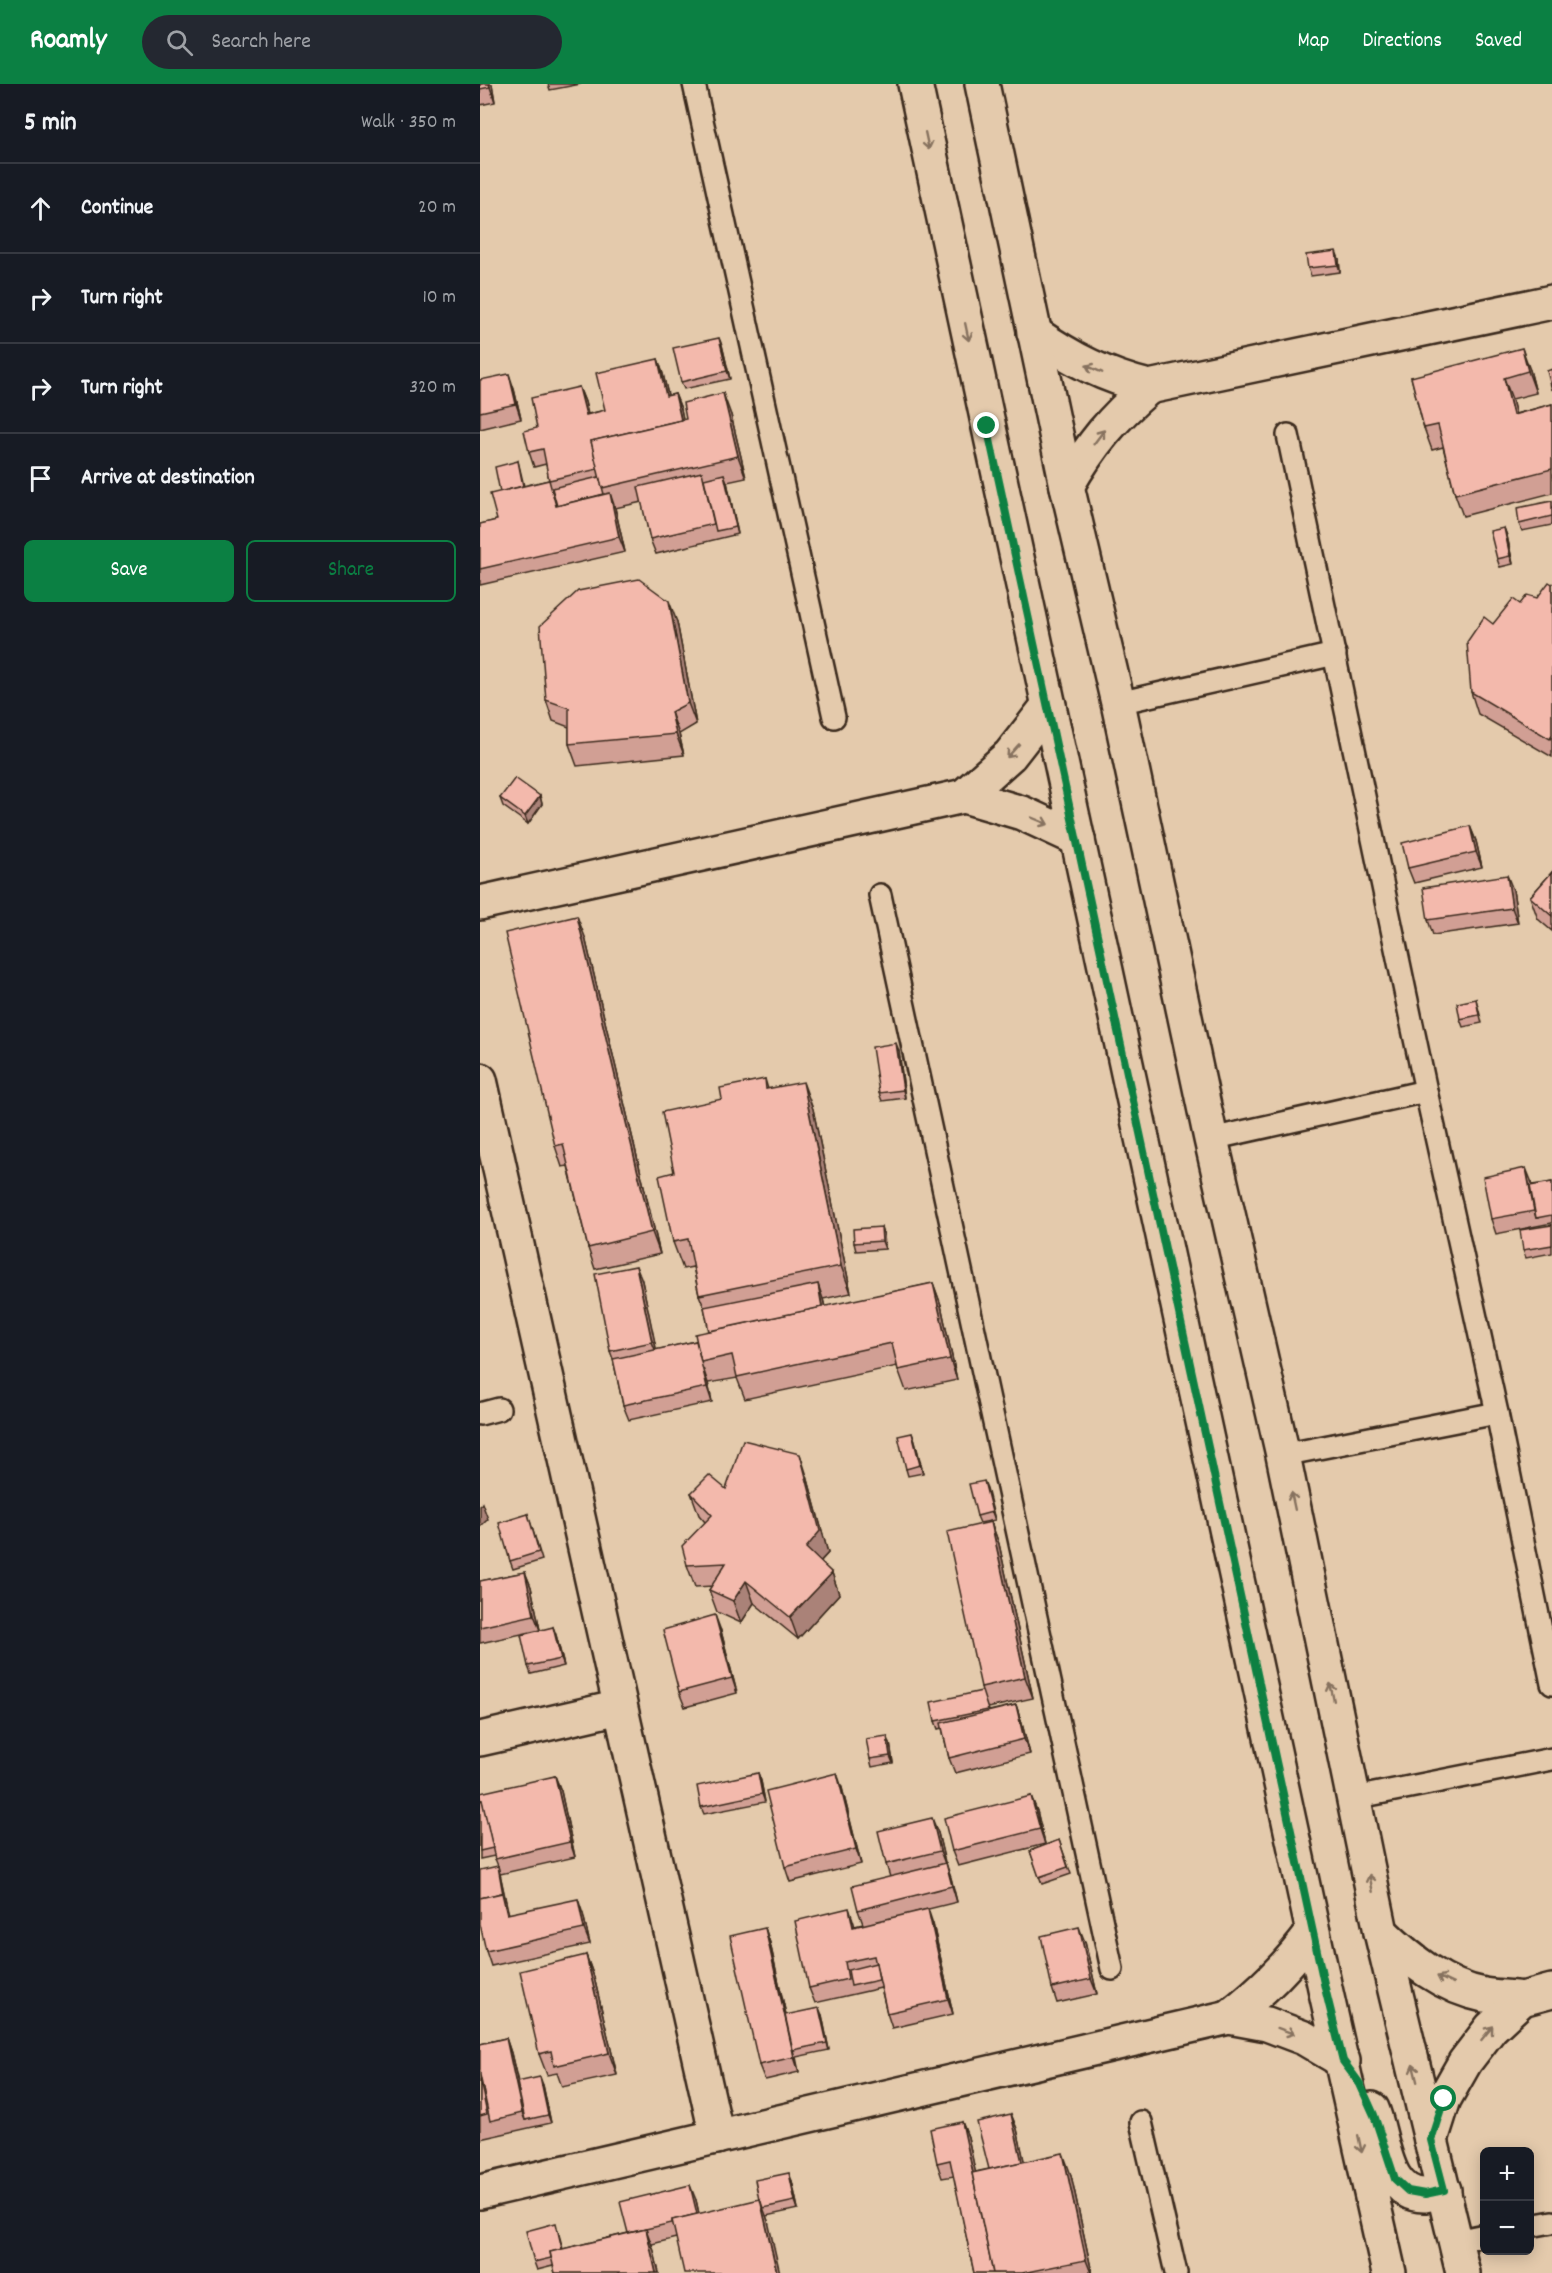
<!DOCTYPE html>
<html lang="en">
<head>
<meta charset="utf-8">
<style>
	body { margin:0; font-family:Dekko,sans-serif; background:#242831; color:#f1f3f6 }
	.controls { position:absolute; right:18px; bottom:18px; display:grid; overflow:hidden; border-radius:9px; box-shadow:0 3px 15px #0003 }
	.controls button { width:54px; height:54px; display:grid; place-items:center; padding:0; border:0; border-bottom:2px solid #363941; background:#171b24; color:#f1f3f6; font:30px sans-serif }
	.stop { position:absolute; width:18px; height:18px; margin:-14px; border:4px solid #0b8043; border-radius:50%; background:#fff }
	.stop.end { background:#0b8043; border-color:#fff; box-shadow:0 2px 6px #0008 }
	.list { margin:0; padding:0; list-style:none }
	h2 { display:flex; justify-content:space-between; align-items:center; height:78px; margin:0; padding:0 24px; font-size:26px }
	h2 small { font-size:20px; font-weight:400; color:#9ea1a6 }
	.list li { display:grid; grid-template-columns:39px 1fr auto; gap:18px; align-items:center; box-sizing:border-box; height:90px; padding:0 24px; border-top:2px solid #363941 }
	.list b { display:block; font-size:22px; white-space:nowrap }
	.list em { font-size:20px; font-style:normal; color:#9ea1a6 }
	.actions { display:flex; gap:12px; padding:18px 24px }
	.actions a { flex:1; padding:14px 0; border:2px solid #0b8043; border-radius:9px; text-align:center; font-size:21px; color:#0b8043 }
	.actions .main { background:#0b8043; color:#fff }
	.icon { flex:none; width:33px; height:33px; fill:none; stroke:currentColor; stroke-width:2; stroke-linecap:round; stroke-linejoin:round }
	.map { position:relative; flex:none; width:1072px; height:2189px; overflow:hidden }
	header { display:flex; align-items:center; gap:36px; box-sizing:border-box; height:84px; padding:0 30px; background:#0b8043; color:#fff }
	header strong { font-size:28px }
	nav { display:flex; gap:33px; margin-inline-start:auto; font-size:21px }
	.search { width:420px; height:54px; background:#242831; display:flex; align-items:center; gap:15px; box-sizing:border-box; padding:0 21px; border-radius:33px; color:#9ea1a6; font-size:22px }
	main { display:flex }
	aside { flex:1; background:#171b24 }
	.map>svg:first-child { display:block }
</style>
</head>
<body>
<header>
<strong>Roamly</strong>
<div class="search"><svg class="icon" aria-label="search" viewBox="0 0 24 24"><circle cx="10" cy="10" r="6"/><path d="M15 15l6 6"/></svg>Search here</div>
<nav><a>Map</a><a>Directions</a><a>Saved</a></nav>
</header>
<main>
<aside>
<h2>5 min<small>Walk · 350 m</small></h2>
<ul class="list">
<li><svg class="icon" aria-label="ahead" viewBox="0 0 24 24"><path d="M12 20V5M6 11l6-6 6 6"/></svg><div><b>Continue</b></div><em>20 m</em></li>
<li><svg class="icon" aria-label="right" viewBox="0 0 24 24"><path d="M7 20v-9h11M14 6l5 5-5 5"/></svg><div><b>Turn right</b></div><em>10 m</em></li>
<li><svg class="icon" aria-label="right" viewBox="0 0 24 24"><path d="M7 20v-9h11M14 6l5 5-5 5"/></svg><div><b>Turn right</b></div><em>320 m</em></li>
<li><svg class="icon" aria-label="arrive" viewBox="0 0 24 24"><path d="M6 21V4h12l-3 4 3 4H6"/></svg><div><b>Arrive at destination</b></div></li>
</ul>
<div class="actions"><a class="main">Save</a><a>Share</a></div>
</aside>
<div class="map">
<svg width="1072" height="2189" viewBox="0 0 1072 2189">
	<rect width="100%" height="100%" fill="#e4caac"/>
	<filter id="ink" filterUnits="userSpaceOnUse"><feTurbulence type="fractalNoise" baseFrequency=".0167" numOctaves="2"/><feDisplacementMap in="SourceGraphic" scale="12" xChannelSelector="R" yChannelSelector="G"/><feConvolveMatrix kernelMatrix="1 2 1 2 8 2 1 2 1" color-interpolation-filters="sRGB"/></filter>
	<g filter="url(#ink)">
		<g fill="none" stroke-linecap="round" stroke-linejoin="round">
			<!-- service casing -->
			<g stroke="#3b2a1e" stroke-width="26">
				<g id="service">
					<polyline points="214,0 354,633"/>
					<polyline points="808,351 946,1007 1017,1329 1072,1600"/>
					<polyline points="638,619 855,570"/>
					<polyline points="400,811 632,1885"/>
					<polyline points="731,1055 946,1007"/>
					<polyline points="0,1330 19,1325"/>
					<polyline points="803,1371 1017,1329"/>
					<polyline points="874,1714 1072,1675"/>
					<polyline points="661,2038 696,2189"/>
					<polyline points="1050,2142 1072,2138"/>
					<polyline points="976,2157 1005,2151"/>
				</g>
			</g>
			<!-- minor casing -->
			<g stroke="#3b2a1e" stroke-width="38">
				<g id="minor">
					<path d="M554 249C592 275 624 292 669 303L1072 218"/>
					<path d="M587 402C611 360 632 335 669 303"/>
					<polyline points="484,712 530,671 569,621"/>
					<polyline points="0,819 484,712 542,729 598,755"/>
					<polyline points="0,996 237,2053"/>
					<polyline points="0,1655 140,1623"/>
					<path d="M901 1848C930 1876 963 1903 1004 1911 1017 1913 1029 1913 1042 1915"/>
					<path d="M749 1933C783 1906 807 1883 833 1848"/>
					<polyline points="951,2056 964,2015 985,1978 1011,1944 1042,1915 1072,1907"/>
					<polyline points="0,2108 749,1933 787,1940 824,1954 863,1977"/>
				</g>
			</g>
			<!-- secondary casing -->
			<g stroke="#3b2a1e" stroke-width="38">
				<g id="secondary">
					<polyline points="435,0 845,1904 909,2189"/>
					<polyline points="502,0 587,402 638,619 731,1055 803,1371 901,1848 983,2189"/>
					<path d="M892 2025C904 2052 904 2112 945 2111 951 2110 958 2107 964 2106"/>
				</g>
			</g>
			<!-- service -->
			<use href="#service" stroke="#e4caac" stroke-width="21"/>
			<!-- minor -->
			<use href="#minor" stroke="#e4caac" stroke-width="33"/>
			<!-- secondary -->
			<use href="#secondary" stroke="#e4caac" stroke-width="33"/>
		</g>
		<!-- wall -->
		<g fill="#d19f94" stroke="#3b2a1e" stroke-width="1.5">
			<polygon points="0,0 12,0 15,18 0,21"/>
			<polygon points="68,0 101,0 70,6"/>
			<polygon points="859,175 860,188 831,192 828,184"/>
			<polygon points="242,261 250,295 204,305 201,298"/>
			<polygon points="178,275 183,290 188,312 195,310 201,325 203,336 251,331 266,394 247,398 258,450 176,470 170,455 162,418 135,424 145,468 0,501 0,440 17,436 20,408 38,377 44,402 69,396 66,380 54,383 49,368 57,344 99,303 105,318 108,330 125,326"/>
			<polygon points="1050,286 1056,309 1032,315 1035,330 1072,320 1072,409 983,432 975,410 963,363 952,366 944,344 931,293"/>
			<polygon points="0,296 34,305 41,335 0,345"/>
			<polygon points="1072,417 1072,441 1042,447 1039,440"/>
			<polygon points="1024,444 1027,452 1033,480 1020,483 1017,475"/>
			<polygon points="1072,500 1072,673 998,630 991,608 1013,540 1040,520 1057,514"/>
			<polygon points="197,538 216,640 199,650 204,671 97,682 89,660 89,643 73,637 66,616"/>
			<polygon points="60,712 62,720 48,740 23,722 20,714"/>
			<polygon points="990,742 996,757 1002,783 934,799 928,784"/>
			<polygon points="1072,788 1072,847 1058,835 1050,813"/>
			<polygon points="1033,806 1038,839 953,851 948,836"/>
			<polygon points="105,853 180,1170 115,1185 108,1164 88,1082 82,1083 75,1062"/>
			<polygon points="996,915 1002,939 983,943 980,935"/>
			<polygon points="419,967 425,1014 402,1017 399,1009"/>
			<polygon points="285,995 288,1005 333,1025 371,1209 343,1215 345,1223 453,1199 461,1221 477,1296 426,1307 417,1282 265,1315 257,1294 228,1299 232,1318 149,1336 143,1321 133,1275 130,1267 162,1197 176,1266 216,1257 229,1247 224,1223 219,1211 213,1183 203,1185 193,1158 194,1088 242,1015"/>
			<polygon points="1072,1098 1072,1139 1016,1150 1011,1135 1052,1099 1052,1101"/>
			<polygon points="1072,1141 1072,1169 1046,1174 1043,1166"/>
			<polygon points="404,1151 405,1165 376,1167 374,1159"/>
			<polygon points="435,1357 443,1389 428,1392 426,1385"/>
			<polygon points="327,1392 348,1469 340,1478 352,1489 359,1510 318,1555 274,1519 261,1539 237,1528 229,1506 232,1502 215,1503 207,1481 225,1438 219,1431 211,1409 246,1405"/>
			<polygon points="504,1397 515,1436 500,1439 497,1432"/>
			<polygon points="48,1430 62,1476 33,1485 30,1477"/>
			<polygon points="511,1438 519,1460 553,1614 508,1624 508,1623 509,1627 536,1621 541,1636 550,1670 475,1689 469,1674 462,1644 458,1645 455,1637 502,1607 501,1603"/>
			<polygon points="45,1488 51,1503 60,1546 0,1559 0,1497"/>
			<polygon points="73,1543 76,1551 84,1582 51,1590 48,1582"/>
			<polygon points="241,1547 257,1609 205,1623 199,1608"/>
			<polygon points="410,1659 413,1679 392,1683 390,1675"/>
			<polygon points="278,1689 281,1697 285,1718 224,1730 221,1723"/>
			<polygon points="75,1692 81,1707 95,1773 20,1790 27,1824 29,1830 103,1830 110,1860 11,1882 6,1867 18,1782 14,1772 0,1775 0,1717"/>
			<polygon points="362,1704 381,1780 310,1798 305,1783"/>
			<polygon points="551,1712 557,1727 565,1760 478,1782 472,1767"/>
			<polygon points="458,1749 465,1780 471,1794 477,1818 436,1828 453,1840 473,1930 412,1944 407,1929 401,1904 335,1919 329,1904 375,1842 383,1840 378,1826 410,1793 406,1780"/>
			<polygon points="579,1756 591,1790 562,1800 550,1767"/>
			<polygon points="285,1844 290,1859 306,1931 342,1931 349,1966 316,1973 319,1988 285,1996 279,1981"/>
			<polygon points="605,1858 617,1910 577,1919 572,1904"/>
			<polygon points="106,1871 114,1893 137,1991 82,2003 77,1989 67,1991 59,1970"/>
			<polygon points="26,1954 31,1969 38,1998 63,2001 71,2039 0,2055 0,1960"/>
			<polygon points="531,2030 537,2045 544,2078 591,2091 612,2189 494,2189 474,2092 462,2094 457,2079 482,2038 488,2053 495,2088 509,2085"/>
			<polygon points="312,2097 318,2125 286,2132 288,2137 196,2154 172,2160 179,2189 75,2189 73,2182 57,2186 54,2178 78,2147 83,2165 148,2149 216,2116 219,2130 279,2116"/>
		</g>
		<!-- shaded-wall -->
		<g fill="#aa8278" stroke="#3b2a1e" stroke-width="1.5">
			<polygon points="9,0 12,0 15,18"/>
			<polygon points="856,167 859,175 860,188 858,181"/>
			<polygon points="239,254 242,261 250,295 247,287"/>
			<polygon points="1042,264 1050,286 1056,309 1048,287"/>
			<polygon points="178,275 183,290 192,327 186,312"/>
			<polygon points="29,290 34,305 41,335 36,320"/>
			<polygon points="1024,294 1032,315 1041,352 1033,331"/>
			<polygon points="99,303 105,318 111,346 106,331"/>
			<polygon points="243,309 251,331 266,394 258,372"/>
			<polygon points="195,310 201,325 208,358 203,343"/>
			<polygon points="244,390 247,398 258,450 256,443"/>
			<polygon points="130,409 135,424 145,468 139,453"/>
			<polygon points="1024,444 1027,452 1033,480 1030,472"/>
			<polygon points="189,517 197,538 216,640 208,619"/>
			<polygon points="191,628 199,650 204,671 196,650"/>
			<polygon points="60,712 62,720 48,740 45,732"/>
			<polygon points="990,742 996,757 1002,783 996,768"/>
			<polygon points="1027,791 1033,806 1038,839 1032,824"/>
			<polygon points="97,832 105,853 180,1170 172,1148"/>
			<polygon points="416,959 419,967 425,1014 423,1006"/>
			<polygon points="323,998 333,1025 371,1209 361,1182"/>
			<polygon points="1046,1084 1052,1099 1058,1134 1056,1134 1054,1127"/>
			<polygon points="401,1143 404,1151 405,1165 402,1157"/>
			<polygon points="156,1182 162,1197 178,1273 172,1258"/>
			<polygon points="453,1199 461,1221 477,1296 470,1275"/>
			<polygon points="338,1200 343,1215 349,1242 343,1227"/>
			<polygon points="223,1284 228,1299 232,1318 227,1303"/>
			<polygon points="432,1349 435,1357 443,1389 440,1381"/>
			<polygon points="320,1370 327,1392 348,1469 333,1485 326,1464"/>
			<polygon points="504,1397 507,1404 515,1436 512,1428"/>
			<polygon points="2,1419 8,1435 0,1443 0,1422"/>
			<polygon points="511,1438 519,1460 553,1614 545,1593"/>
			<polygon points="45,1488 51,1503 60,1546 54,1531"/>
			<polygon points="352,1489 359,1510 318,1555 310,1533"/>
			<polygon points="266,1497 274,1519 261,1539 253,1517"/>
			<polygon points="235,1531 241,1547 257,1609 252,1594"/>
			<polygon points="73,1543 76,1551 84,1582 81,1575"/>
			<polygon points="536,1621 541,1636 550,1670 544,1655"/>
			<polygon points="407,1652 410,1659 413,1679 410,1672"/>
			<polygon points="278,1689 281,1697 285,1718 282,1710"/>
			<polygon points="357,1689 362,1704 381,1780 376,1765"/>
			<polygon points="75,1692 81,1707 95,1773 90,1758"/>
			<polygon points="551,1712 557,1727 565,1760 560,1745"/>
			<polygon points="452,1734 458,1749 466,1782 460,1767"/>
			<polygon points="466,1779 471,1794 477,1818 472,1802"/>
			<polygon points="18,1782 20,1790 32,1845 27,1830 22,1809"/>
			<polygon points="98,1815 103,1830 110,1860 104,1845"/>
			<polygon points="369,1824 374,1839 378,1858 373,1843"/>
			<polygon points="448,1825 453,1840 473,1930 468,1915"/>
			<polygon points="599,1843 605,1858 617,1910 611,1895"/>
			<polygon points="285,1844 290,1859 314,1966 313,1966 319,1988 314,1973"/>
			<polygon points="106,1871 114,1893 137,1991 129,1969"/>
			<polygon points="339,1924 342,1931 349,1966 347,1959"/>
			<polygon points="26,1954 31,1969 46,2036 45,2036 42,2029"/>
			<polygon points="60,1993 63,2001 71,2039 68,2031"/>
			<polygon points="531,2030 537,2045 548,2094 542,2079"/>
			<polygon points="482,2038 488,2053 517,2189 514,2189"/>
			<polygon points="583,2069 591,2091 612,2189 611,2189 606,2176"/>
			<polygon points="309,2089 312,2097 318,2125 315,2117"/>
			<polygon points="210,2101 216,2116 223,2148 217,2133"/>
			<polygon points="280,2115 288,2137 300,2189 297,2189"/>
			<polygon points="166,2145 174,2167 179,2189 176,2189"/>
		</g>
		<!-- building -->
		<g fill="#f3b9ac" stroke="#3b2a1e" stroke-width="1.5">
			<polygon points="0,0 9,0 10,3 0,5"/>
			<polygon points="856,167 858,181 828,184 826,171"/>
			<polygon points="239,254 247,287 201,298 193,264"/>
			<polygon points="1042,264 1048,287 1024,294 1033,331 1072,320 1072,385 975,410 958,341 944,344 931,293"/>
			<polygon points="178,275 186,312 195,310 201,336 111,357 118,385 69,396 63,365 49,368 44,347 57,344 51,314 99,303 106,331 125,326 116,289"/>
			<polygon points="1072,285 1072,306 1067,287"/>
			<polygon points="29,290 36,320 0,328 0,296"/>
			<polygon points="243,309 258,372 122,404 111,357 206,335 203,319"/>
			<polygon points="38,377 43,402 20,408 15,383"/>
			<polygon points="222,388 234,440 170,455 158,403"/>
			<polygon points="244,390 256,443 236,447 224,395"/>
			<polygon points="119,393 124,410 77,422 72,404"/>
			<polygon points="69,396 76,422 130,409 139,453 0,485 0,440 17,436 10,410"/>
			<polygon points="1072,417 1072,432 1039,440 1037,424"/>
			<polygon points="1024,444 1030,472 1017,475 1010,447"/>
			<polygon points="159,495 189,517 208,619 191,628 196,650 89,660 89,624 66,616 60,542 98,507"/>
			<polygon points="1069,498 1072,500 1072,651 1070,655 991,608 987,558 1004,533 1013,540 1033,515 1040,520 1047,511 1057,514"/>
			<polygon points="35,694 60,712 45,732 20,714"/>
			<polygon points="990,742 996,768 928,784 922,759"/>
			<polygon points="1072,788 1072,832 1050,813"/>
			<polygon points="1027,791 1032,824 948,836 943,804"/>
			<polygon points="97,832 172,1148 108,1164 83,1060 75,1062 25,849"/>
			<polygon points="996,915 999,931 980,935 977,919"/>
			<polygon points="416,959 423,1006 399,1009 392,963"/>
			<polygon points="285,995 286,1005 323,998 361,1182 219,1211 208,1155 193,1158 179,1092 194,1088 182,1028 242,1015 240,1004"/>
			<polygon points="1046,1084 1054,1127 1011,1135 1003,1093"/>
			<polygon points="1072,1098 1072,1131 1056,1134 1050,1102"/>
			<polygon points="1072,1141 1072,1161 1043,1166 1040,1146"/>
			<polygon points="401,1143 402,1157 374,1159 373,1145"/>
			<polygon points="156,1182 172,1258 130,1267 115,1190"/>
			<polygon points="453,1199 470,1275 418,1286 412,1259 257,1293 252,1271 221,1278 215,1250"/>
			<polygon points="338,1200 342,1223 229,1247 224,1223"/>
			<polygon points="216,1257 227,1303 143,1321 133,1275"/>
			<polygon points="432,1349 440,1381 426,1385 418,1352"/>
			<polygon points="263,1356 320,1370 340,1447 326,1464 352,1489 310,1533 266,1497 253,1517 229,1506 246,1479 207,1481 202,1462 232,1431 211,1409 229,1391 246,1405"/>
			<polygon points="504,1397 512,1428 497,1432 489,1400"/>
			<polygon points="48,1430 59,1468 30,1477 19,1439"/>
			<polygon points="511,1438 545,1593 501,1603 467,1448"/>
			<polygon points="45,1488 54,1531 0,1543 0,1497"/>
			<polygon points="235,1531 252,1594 199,1608 183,1546"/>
			<polygon points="73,1543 81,1575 48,1582 41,1551"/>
			<polygon points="502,1607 508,1626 455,1637 451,1618"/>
			<polygon points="536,1621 544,1655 469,1674 461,1639"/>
			<polygon points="407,1652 410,1672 390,1675 386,1655"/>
			<polygon points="278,1689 282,1710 221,1723 217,1702"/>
			<polygon points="357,1689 376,1765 305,1783 286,1707"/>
			<polygon points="75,1692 90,1758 15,1775 0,1709"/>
			<polygon points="551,1712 560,1745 472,1767 464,1734"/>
			<polygon points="2,1716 13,1764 0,1767 0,1717"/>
			<polygon points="452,1734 460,1767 406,1780 398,1747"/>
			<polygon points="579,1756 588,1783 559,1793 550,1767"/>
			<polygon points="466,1779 472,1802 378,1826 372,1802"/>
			<polygon points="18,1782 24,1816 22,1809 0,1814 0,1786"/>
			<polygon points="22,1809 27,1830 98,1815 104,1845 6,1867 0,1840 0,1814"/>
			<polygon points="369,1824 373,1843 448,1825 468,1915 407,1929 394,1872 365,1878 368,1895 329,1904 315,1837"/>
			<polygon points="599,1843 611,1895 572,1904 561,1852"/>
			<polygon points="285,1844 314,1973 279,1981 250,1852"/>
			<polygon points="106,1871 129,1969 74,1982 71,1967 59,1970 40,1887"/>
			<polygon points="396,1879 399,1896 371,1902 368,1886"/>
			<polygon points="339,1924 347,1959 313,1966 305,1931"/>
			<polygon points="26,1954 42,2029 10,2037 0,1991 0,1960"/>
			<polygon points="60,1993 68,2031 45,2036 37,1998"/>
			<polygon points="0,1996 7,2030 0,2032"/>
			<polygon points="531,2030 542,2078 509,2085 497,2038"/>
			<polygon points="482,2038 493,2089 492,2089 513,2189 494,2189 470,2076 457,2079 450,2045"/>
			<polygon points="583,2069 606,2176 542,2189 513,2189 492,2089"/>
			<polygon points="309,2089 315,2117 283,2124 280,2115 279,2116 275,2096"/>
			<polygon points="210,2101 217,2130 192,2136 192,2139 148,2149 140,2118"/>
			<polygon points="280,2115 297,2189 204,2189 192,2136"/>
			<polygon points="76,2139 82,2165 70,2168 71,2174 54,2178 46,2147"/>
			<polygon points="166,2145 176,2189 75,2189 70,2168"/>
		</g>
		<!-- one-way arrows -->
		<defs><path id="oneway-shaft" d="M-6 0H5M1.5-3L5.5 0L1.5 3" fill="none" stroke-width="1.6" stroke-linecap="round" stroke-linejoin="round" transform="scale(1.5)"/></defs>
		<g stroke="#87725e">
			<use href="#oneway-shaft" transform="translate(447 57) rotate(78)"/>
			<use href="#oneway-shaft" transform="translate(487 248) rotate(78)"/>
			<use href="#oneway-shaft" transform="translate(614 285) rotate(-156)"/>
			<use href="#oneway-shaft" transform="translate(619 353) rotate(-53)"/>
			<use href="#oneway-shaft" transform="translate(533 667) rotate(132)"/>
			<use href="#oneway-shaft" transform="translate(560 737) rotate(23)"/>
			<use href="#oneway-shaft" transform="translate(813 1417) rotate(-102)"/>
			<use href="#oneway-shaft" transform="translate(852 1608) rotate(-102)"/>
			<use href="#oneway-shaft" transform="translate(891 1799) rotate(-101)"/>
			<use href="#oneway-shaft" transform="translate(965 1896) rotate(-154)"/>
			<use href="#oneway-shaft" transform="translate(806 1947) rotate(20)"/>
			<use href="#oneway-shaft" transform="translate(1007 1949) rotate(-51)"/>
			<use href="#oneway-shaft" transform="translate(935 1989) rotate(-104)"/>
			<use href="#oneway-shaft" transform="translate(880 2060) rotate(78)"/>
		</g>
	</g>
	<g fill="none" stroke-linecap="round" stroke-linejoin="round" filter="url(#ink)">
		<!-- route -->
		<polyline stroke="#0b8043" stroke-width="8" points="507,342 845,1904 863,1977 880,2000 894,2031 915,2095 928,2107 945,2110 964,2106 951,2056 964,2015"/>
	</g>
</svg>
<div class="controls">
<button>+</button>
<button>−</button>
</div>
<div class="stop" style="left:964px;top:2015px"></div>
<div class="stop end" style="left:507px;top:342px"></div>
</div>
</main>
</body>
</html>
